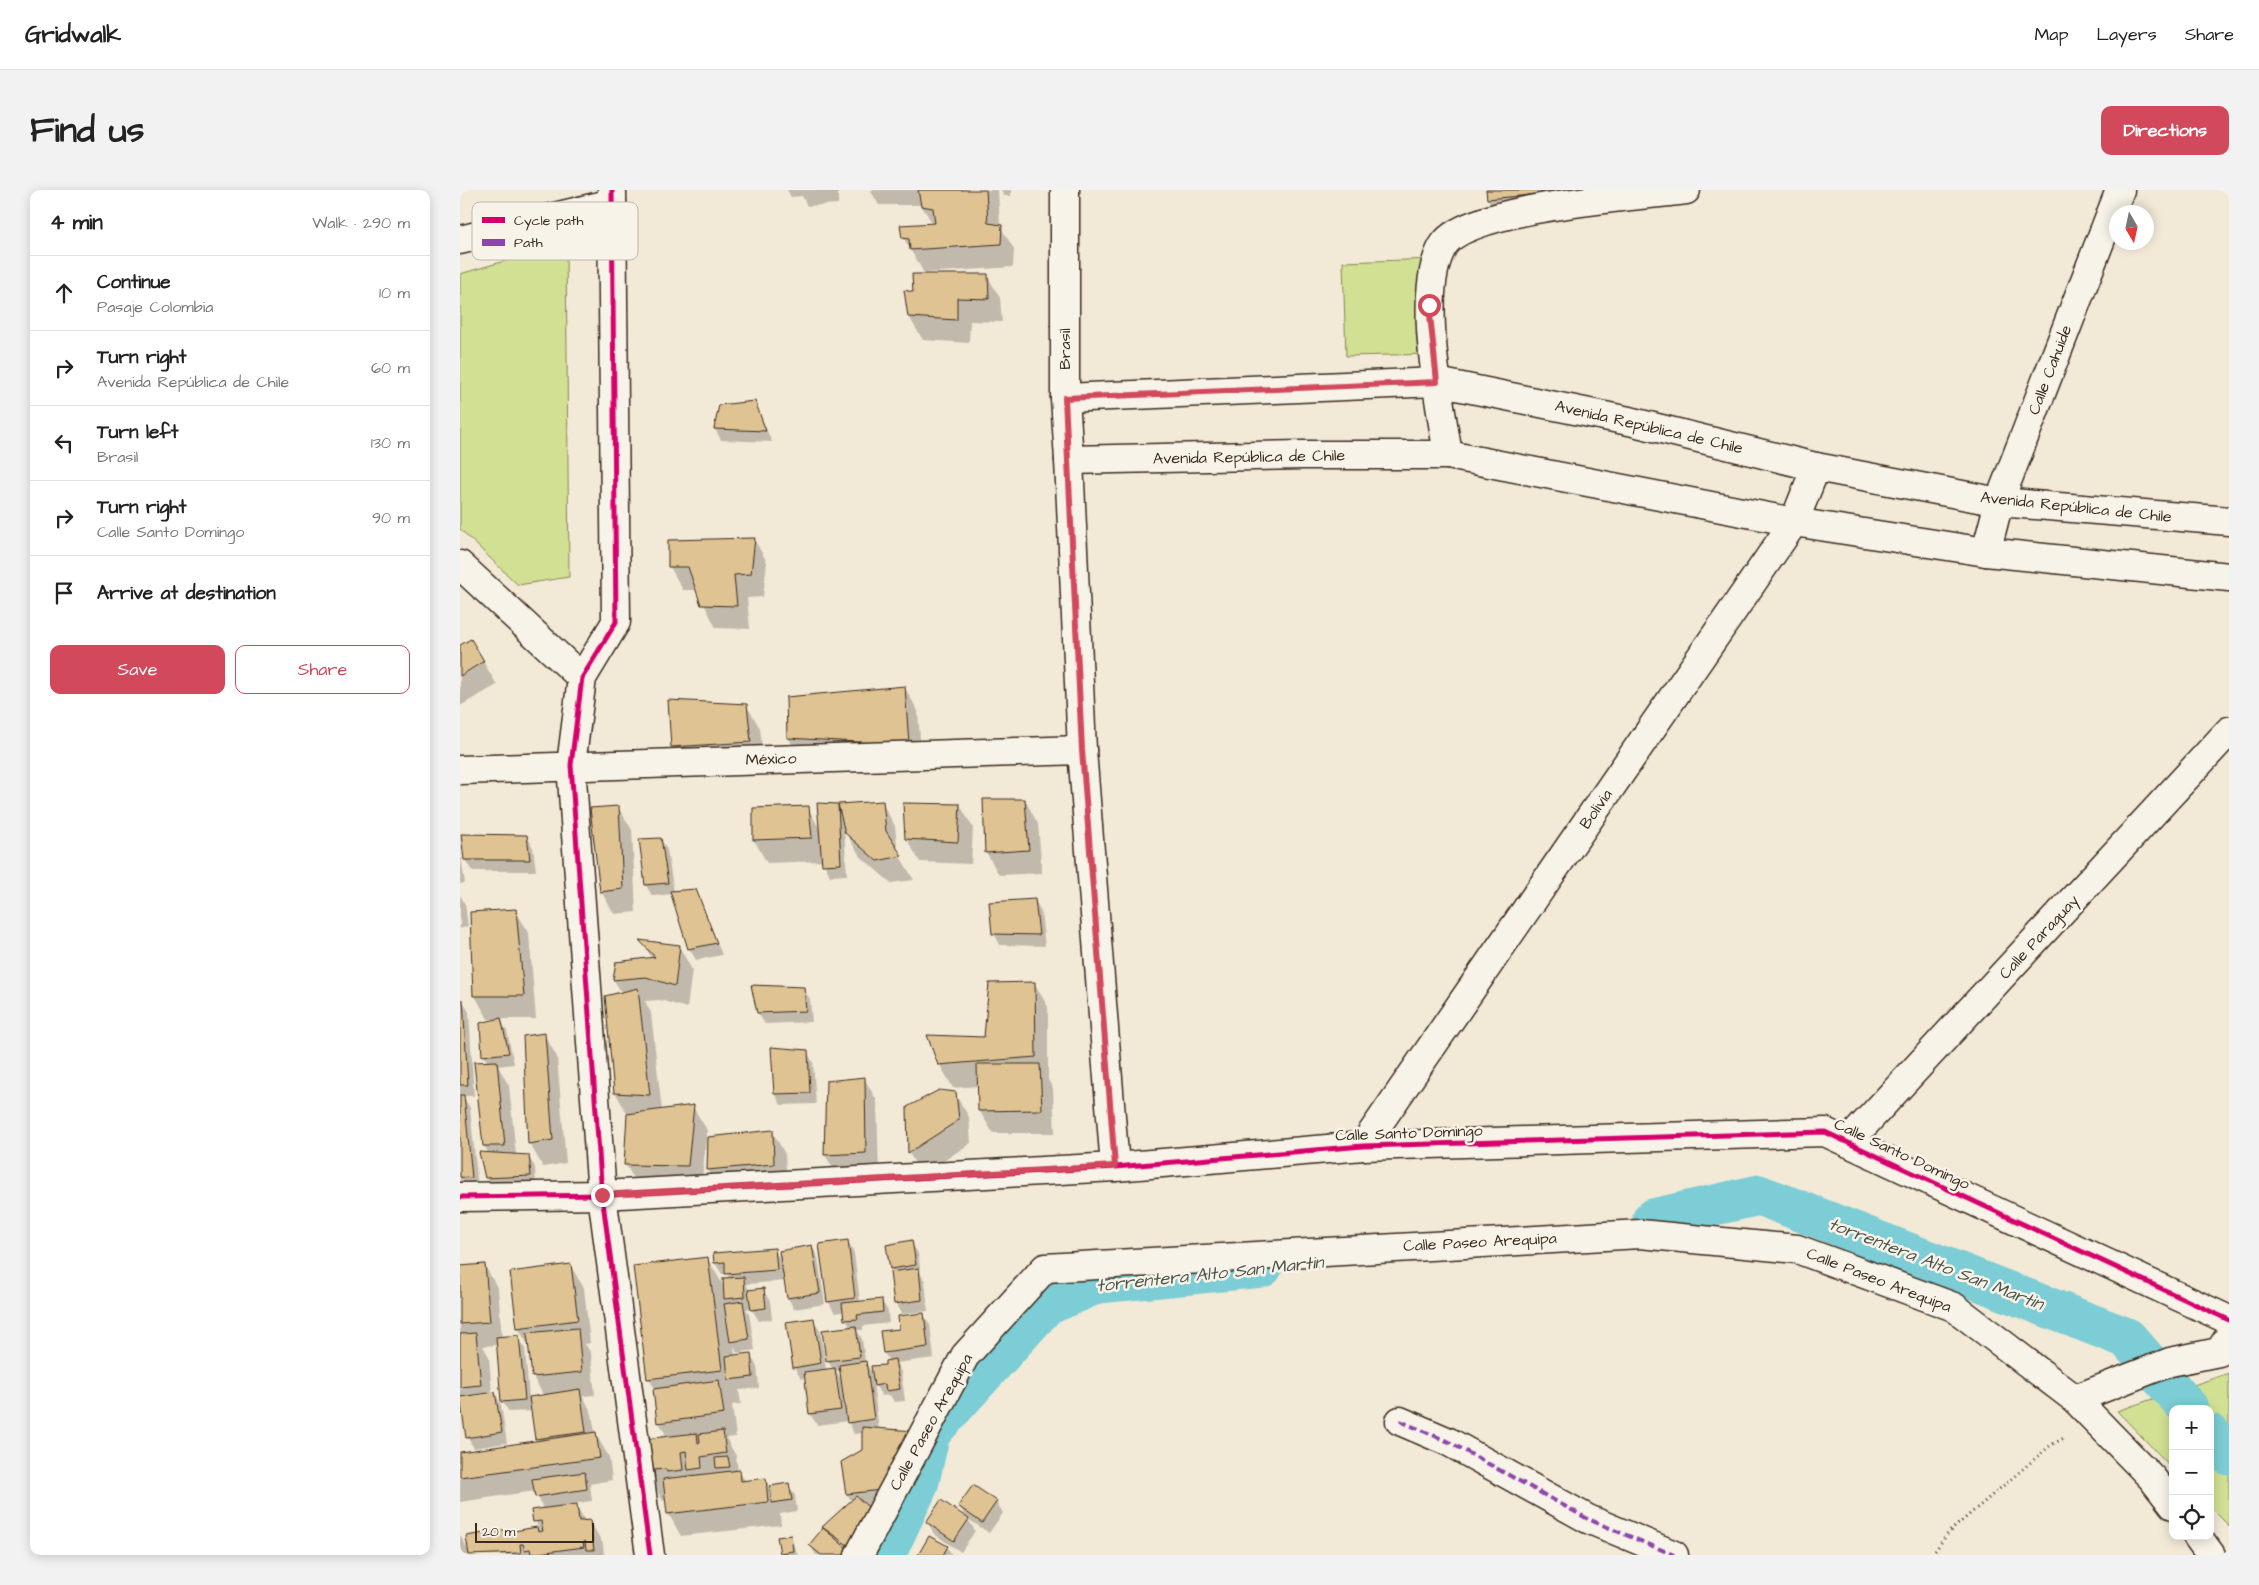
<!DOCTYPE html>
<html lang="en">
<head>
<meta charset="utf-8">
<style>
	body { margin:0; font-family:"Architects Daughter",sans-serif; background:#f2f2f2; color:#222 }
	.controls { position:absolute; right:15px; bottom:15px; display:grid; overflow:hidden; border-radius:10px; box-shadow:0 2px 12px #0003 }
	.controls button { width:45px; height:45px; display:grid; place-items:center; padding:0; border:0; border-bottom:1px solid #e0e0e0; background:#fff; color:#222; font:25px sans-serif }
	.compass { position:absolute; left:1649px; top:15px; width:45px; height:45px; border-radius:50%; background:#fff; box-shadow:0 2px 12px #0003; rotate:171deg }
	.scale { position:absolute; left:15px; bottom:12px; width:119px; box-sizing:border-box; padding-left:5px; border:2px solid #3b2a1e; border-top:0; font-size:14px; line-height:18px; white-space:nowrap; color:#3b2a1e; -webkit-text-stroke:4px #f7f3e8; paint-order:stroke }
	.stop { position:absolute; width:15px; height:15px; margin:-11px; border:4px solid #d1495b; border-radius:50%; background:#fff }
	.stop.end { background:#d1495b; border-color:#fff; box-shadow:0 1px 5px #0008 }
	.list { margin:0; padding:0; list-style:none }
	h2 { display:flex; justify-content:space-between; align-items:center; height:65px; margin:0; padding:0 20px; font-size:21px }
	h2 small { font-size:16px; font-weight:400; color:#767676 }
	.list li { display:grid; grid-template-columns:32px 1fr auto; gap:15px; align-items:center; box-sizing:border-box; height:75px; padding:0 20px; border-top:1px solid #e0e0e0 }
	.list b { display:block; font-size:19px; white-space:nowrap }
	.list p { margin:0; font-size:16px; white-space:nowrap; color:#767676 }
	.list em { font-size:16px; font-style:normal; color:#767676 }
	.actions { display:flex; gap:10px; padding:15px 20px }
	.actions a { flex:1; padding:11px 0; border:1px solid #d1495b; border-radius:10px; text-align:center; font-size:18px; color:#d1495b }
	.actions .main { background:#d1495b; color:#fff }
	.icon { flex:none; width:28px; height:28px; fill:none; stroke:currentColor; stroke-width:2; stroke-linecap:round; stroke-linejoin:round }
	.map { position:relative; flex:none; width:1769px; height:1365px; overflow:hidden; border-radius:10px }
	header { display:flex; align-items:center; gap:30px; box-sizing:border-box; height:70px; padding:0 25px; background:#fff; border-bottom:1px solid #e0e0e0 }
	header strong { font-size:24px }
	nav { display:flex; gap:28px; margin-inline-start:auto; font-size:18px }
	.intro { display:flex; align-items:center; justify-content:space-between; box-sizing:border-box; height:120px; padding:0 30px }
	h1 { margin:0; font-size:35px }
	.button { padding:12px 22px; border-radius:10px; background:#d1495b; color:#fff; font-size:18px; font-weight:700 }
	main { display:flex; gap:30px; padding:0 30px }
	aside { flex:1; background:#fff; border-radius:10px; box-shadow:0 2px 12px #0003 }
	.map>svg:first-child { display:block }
</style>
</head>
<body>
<header>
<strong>Gridwalk</strong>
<nav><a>Map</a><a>Layers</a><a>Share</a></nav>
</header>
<div class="intro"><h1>Find us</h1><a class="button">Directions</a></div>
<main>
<aside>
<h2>4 min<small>Walk · 290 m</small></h2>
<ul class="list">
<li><svg class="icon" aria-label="ahead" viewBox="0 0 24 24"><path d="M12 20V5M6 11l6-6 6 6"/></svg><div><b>Continue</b><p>Pasaje Colombia</p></div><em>10 m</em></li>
<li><svg class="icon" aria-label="right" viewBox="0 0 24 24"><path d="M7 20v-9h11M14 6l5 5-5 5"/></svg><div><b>Turn right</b><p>Avenida República de Chile</p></div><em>60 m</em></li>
<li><svg class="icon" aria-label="left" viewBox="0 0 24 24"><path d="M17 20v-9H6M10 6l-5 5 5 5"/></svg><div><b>Turn left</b><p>Brasil</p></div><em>130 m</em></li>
<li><svg class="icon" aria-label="right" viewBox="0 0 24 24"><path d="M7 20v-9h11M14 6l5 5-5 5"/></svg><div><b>Turn right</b><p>Calle Santo Domingo</p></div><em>90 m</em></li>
<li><svg class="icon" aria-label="arrive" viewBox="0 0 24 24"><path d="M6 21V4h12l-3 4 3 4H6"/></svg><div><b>Arrive at destination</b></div></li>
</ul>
<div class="actions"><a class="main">Save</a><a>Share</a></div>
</aside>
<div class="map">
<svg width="1769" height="1365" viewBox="0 0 1769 1365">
	<rect width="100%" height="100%" fill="#f2e9d7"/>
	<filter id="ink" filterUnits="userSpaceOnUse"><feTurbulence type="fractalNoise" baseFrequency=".02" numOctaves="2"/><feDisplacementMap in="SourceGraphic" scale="10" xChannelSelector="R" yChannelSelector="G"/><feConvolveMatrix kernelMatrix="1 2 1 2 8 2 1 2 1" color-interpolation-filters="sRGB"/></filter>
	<g filter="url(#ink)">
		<!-- green -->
		<g fill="#d1e093" stroke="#868558">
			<polygon points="106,53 109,387 58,395 0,339 0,84"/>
			<polygon points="975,69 978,164 886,166 883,72"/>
			<polygon points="1769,1183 1769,1336 1750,1317 1750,1219 1713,1219 1713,1279 1657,1221"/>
		</g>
		<!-- shadow -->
		<g fill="#0003" fill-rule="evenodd">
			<polygon points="327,0 378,0 378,14 347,16 342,6 331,7"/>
			<polygon points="410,0 538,0 540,36 554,59 553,77 464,83 443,47 473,34 461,15 419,15"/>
			<polygon points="541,0 551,0 551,6 544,6"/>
			<polygon points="1027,0 1091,0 1094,27 1041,32 1028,9"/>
			<polygon points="527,85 540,108 542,132 510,131 509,153 463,150 449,127 455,104"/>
			<polygon points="294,212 312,252 261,250 255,239"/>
			<polygon points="294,349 307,372 303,407 287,408 290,439 256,438 237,400 223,400 210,377"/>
			<polygon points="10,450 37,495 0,516 0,456"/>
			<polygon points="445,498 458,521 462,578 341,570 328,547"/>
			<polygon points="286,515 300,538 304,575 226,580 213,557"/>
			<polygon points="565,610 578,634 582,683 539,685 526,662"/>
			<polygon points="422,613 435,636 438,663 454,690 431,693 400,666 384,640 387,685 370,686 363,671 307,673 294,650 294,619 348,618 360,640 378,616"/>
			<polygon points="500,615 513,638 511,674 460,672 446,648"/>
			<polygon points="158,617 172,640 176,722 154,724 141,701"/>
			<polygon points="67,646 73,658 76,681 12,681 5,670"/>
			<polygon points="201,649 207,660 214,702 236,700 262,765 236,770 229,758 213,704 192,706 186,695"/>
			<polygon points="0,661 5,693 0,694"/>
			<polygon points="0,705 5,714 8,736 0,739"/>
			<polygon points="575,710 581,722 585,756 540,755 534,743"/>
			<polygon points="55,720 69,743 76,829 40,829 47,841 54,874 38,876 49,896 56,965 68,966 75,977 76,997 33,999 26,987 29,964 24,956 28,873 24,866 39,829 28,829 15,806"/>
			<polygon points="182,751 219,756 232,780 227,818 200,810 185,811 191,823 202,921 233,917 247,940 241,999 179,998 166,975 168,925 155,902 162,804 154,790 157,773 192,769"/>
			<polygon points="575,794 588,817 588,890 593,898 595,943 533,943 519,920 519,896 493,898 480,875 525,848"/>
			<polygon points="343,798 350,809 352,832 305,834 298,823"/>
			<polygon points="0,811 3,811 9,822 14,906 3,906 10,918 18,998 0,997"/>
			<polygon points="84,844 97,867 106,973 83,977 70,954 64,848"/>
			<polygon points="347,861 353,873 356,914 321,915 315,904"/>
			<polygon points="404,888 417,911 419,986 379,988 365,965"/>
			<polygon points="495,904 509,927 511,953 462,985 449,963 449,917"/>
			<polygon points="312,941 325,964 327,997 261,1002 248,979"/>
			<path d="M387 1051 394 1063 400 1112 421 1110 428 1121 429 1133 403 1136V1140H397L402 1149 405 1172 414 1186 429 1171 424 1163 440 1140 463 1124 470 1135 474 1168 436 1173 441 1182 445 1211 434 1212 430 1205 422 1206 413 1192 419 1240 466 1265 443 1322 416 1325 406 1365H356L350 1355 363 1338 392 1312 387 1304 403 1260V1243L394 1244 388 1231 357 1235 350 1224 346 1188 341 1189 334 1177 353 1129 360 1140 366 1180 373 1179 367 1170 391 1138 386 1130 385 1121 375 1123 368 1111ZM376 1181H381L383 1193Z"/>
			<polygon points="451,1052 458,1063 461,1085 465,1091 468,1121 442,1124 436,1113 431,1079"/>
			<polygon points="352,1056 358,1068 365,1114 334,1119 328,1108 325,1091 286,1094 290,1101 303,1100 310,1111 312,1129 299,1131 291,1118 286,1119 289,1124 295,1160 277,1163 274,1156 275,1166 290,1165 297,1176 299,1198 279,1200 281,1214 272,1215 276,1247 266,1248 276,1266 278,1281 286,1291 305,1289 310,1297 328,1294 335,1306 337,1321 320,1324 321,1335 221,1346 208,1323 206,1310 203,1311 190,1288 207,1247 199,1232 195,1199 189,1189 247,1068 265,1098 270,1089 267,1084 262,1084 255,1073 314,1059 321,1071"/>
			<polygon points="110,1075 124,1098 130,1153 125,1154 131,1163 135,1205 123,1206 132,1224 135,1243 149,1267 152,1290 130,1294 132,1311 105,1315 105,1317 116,1316 126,1332 130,1331 143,1354 144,1365 0,1365 0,1345 9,1361 49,1340 52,1346 56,1346 55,1342 78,1338 73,1321 84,1320 75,1301 0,1312 0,1263 78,1252 72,1221 49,1222 42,1211 38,1155 23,1156 29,1167 32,1204 35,1203 41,1215 47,1253 14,1258 7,1247 3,1221 0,1221 0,1078 25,1076 38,1099 42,1148 58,1146 65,1158 69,1208 84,1206 73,1187 70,1158 58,1138"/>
			<polygon points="536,1311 543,1323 529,1343 508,1329 515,1341 501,1362 474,1344 468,1332 506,1328 499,1316"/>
			<polygon points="330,1347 338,1365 322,1365 321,1362"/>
			<polygon points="487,1357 492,1365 459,1365"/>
		</g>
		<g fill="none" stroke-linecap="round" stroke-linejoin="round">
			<!-- canal -->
			<g stroke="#7ccdd5" stroke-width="41">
				<polyline points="1193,1029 1299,1005 1667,1148 1729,1219"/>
				<polyline points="1750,1244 1769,1265"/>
				<polyline points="425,1365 458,1295 470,1243 585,1116 638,1093 802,1077"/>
			</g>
		</g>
		<!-- building -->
		<g fill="#dfc393" stroke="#3b2a1e">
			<polygon points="458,0 526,0 528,33 542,35 541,54 450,60 449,49 442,48 440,35 475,33 473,18 461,16"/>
			<polygon points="1026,0 1081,0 1082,4 1027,9"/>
			<polygon points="452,84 528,84 529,109 497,108 497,130 448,127 444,100 453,102"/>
			<polygon points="295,211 306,241 254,239 259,215"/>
			<polygon points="295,348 291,384 274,385 277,416 241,415 228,377 208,377 208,350"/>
			<polygon points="11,449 24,471 0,486 0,455"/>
			<polygon points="445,496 449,555 327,548 326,507"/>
			<polygon points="208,510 287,514 291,552 211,557"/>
			<polygon points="523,609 565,609 569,660 525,663"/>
			<polygon points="423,611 426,641 442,666 417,671 385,643 378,614"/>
			<polygon points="357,613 378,614 381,674 362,675"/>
			<polygon points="443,613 500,614 498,652 445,649"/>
			<polygon points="159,616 163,699 140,702 130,618"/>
			<polygon points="349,616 352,648 293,650 293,618"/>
			<polygon points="1,644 67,645 70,670 4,670"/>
			<polygon points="201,648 208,693 185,695 179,649"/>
			<polygon points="236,699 257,753 228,759 210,701"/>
			<polygon points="575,709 579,745 532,744 529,712"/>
			<polygon points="56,719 64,806 13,806 10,722"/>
			<polygon points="179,750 220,755 215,796 186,787 153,790 156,772 195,767"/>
			<polygon points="575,792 576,867 478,875 467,845 524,847 529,793"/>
			<polygon points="291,795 344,797 346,821 297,823"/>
			<polygon points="178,798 190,905 154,903 145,806"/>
			<polygon points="0,810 3,810 8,895 0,895"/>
			<polygon points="41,828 49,863 22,866 20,833"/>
			<polygon points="85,843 93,950 68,954 63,846"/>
			<polygon points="311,857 348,860 350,903 314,904"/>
			<polygon points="37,871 45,956 23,956 14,872"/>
			<polygon points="517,874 580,874 582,920 518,921"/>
			<polygon points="405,887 406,963 364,965 366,891"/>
			<polygon points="479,900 496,902 499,930 448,963 447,917"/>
			<polygon points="0,905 4,905 12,988 0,987"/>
			<polygon points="234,915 228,976 164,975 167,924"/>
			<polygon points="313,940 314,974 247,980 248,947"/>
			<polygon points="19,962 69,965 71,986 25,988"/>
			<polygon points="388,1050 395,1108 367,1112 359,1054"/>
			<polygon points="452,1050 456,1075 430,1079 426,1055"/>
			<polygon points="352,1055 360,1103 327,1108 319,1061"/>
			<polygon points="315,1058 317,1080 265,1084 265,1072 254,1073 253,1063"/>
			<polygon points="248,1067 262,1180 187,1189 173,1076"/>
			<polygon points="25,1074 30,1132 0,1134 0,1076"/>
			<polygon points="111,1074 118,1130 57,1138 50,1082"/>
			<polygon points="459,1078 462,1110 434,1114 430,1082"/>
			<polygon points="284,1087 285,1107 264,1109 263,1088"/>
			<polygon points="304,1098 306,1118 291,1120 288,1100"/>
			<polygon points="422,1109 423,1122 397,1125 398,1129 384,1130 382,1113"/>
			<polygon points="283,1111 289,1149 270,1152 264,1114"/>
			<polygon points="464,1123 468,1157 423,1163 420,1141 439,1139 438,1126"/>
			<polygon points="354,1128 361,1173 333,1178 326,1132"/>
			<polygon points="396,1136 400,1167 366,1171 362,1140"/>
			<polygon points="118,1138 122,1182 72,1187 67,1143"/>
			<polygon points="16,1143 21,1195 0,1197 0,1144"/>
			<polygon points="59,1145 65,1210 41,1212 36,1147"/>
			<polygon points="291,1163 293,1187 268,1190 266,1166"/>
			<polygon points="435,1169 440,1199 426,1201 425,1194 414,1196 411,1176 425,1175 425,1171"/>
			<polygon points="406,1171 414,1229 387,1233 379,1175"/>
			<polygon points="375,1178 381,1220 349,1224 344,1182"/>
			<polygon points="259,1190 264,1224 197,1233 193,1199"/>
			<polygon points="120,1199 126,1242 75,1249 69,1207"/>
			<polygon points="35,1202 42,1242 6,1248 0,1207"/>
			<polygon points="402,1237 454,1241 430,1299 386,1304 381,1272 402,1260"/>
			<polygon points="263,1241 266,1263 241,1267 242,1278 228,1280 226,1261 221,1262 223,1280 207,1282 206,1279 194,1280 195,1287 188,1288 184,1249 237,1243 238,1253 240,1252 239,1244"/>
			<polygon points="136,1242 140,1268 0,1287 0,1262"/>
			<polygon points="268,1267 270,1277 256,1278 255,1268"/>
			<polygon points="280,1280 281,1291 306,1288 308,1312 207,1324 203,1289"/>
			<polygon points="125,1282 127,1299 75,1307 72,1289"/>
			<polygon points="329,1293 332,1310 312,1313 310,1296"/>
			<polygon points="513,1295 537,1311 522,1333 498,1316"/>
			<polygon points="396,1306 416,1324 396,1361 362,1337"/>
			<polygon points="481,1310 509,1329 494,1351 466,1332"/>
			<polygon points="117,1314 119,1331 130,1330 134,1360 126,1360 125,1351 123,1352 124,1357 71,1364 70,1359 65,1360 63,1354 60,1354 61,1363 9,1365 6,1346 49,1339 50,1345 55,1345 54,1341 77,1337 78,1342 83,1341 81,1331 73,1332 71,1320"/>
			<polygon points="363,1338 395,1365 361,1365 349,1355"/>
			<polygon points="331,1345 333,1361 320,1363 317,1347"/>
			<polygon points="469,1346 488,1356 483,1365 458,1365"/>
		</g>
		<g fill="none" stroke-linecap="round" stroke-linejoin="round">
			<!-- street casing -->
			<g stroke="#3b2a1e" stroke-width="31">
				<g id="street">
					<polyline points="152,0 156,432 122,488 111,575 142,1005 190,1365"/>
					<polyline points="0,50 152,13"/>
					<path d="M988 265C980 212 956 101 983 56 1005 17 1179 6 1226 0"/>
					<polyline points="609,270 622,560 655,977"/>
					<polyline points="1526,362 1539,312 1660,0"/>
					<polyline points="0,375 122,488"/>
					<polyline points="0,580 622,560"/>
					<polyline points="1388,952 1769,541"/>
					<polyline points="903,956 1334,332 1356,277"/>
					<polyline points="0,1007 142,1005 655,977 903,956 1365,942 1769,1130"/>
					<polyline points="1615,1209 1710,1172 1759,1162 1769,1147"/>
					<polyline points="940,1231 989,1252 1128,1329 1214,1365"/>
					<polyline points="1737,1346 1751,1365"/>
					<polyline points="399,1365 505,1166 585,1078 1180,1044 1337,1059 1494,1117 1615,1209 1692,1288 1713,1315"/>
				</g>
			</g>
			<!-- secondary casing -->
			<g stroke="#3b2a1e" stroke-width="31">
				<g id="secondary">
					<polyline points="605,0 605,208 609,270 843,265 988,265 1334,332 1526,362 1769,387"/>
					<polyline points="605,208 977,192 1169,231 1356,277 1539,312 1769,331"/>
				</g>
			</g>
			<!-- path -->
			<polyline stroke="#3b2a1e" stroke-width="3" stroke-dasharray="1 4" stroke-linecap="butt" points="1472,1365 1489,1342 1591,1255 1604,1248"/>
			<!-- street -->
			<use href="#street" stroke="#f7f3e8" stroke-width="28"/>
			<!-- secondary -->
			<use href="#secondary" stroke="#f7f3e8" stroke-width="28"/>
			<!-- quiet -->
			<polyline stroke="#8e44ad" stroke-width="4" stroke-dasharray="8 4" stroke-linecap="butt" points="940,1231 989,1252 1128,1329 1214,1365"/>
			<!-- cycleway casing -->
			<g stroke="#f7f3e8" stroke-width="8">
				<g id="cycleway">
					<polyline points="152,0 156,432 122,488 111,575 142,1005 190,1365"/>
					<polyline points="0,1007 142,1005 655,977 903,956 1365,942 1769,1130"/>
				</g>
			</g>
			<!-- cycleway -->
			<use href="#cycleway" stroke="#d6006c" stroke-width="5"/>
		</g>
	</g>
	<g fill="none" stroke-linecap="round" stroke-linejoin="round" filter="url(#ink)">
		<!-- route -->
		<polyline stroke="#d1495b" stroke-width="6" points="142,1005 655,976 622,560 605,208 977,192 969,115"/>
	</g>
	<g text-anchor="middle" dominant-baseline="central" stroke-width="5" stroke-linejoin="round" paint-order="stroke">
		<!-- street labels -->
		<g font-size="16" fill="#3b2a1e" stroke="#f7f3e8">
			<text transform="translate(605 159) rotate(-90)">Brasil</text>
			<text transform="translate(1590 180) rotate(-69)">Calle Cahuide</text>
			<text transform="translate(1189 237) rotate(13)">Avenida República de Chile</text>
			<text transform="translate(789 267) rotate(-1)">Avenida República de Chile</text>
			<text transform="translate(1616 317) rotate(6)">Avenida República de Chile</text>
			<text transform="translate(311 569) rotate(-2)">México</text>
			<text transform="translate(1136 619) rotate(-55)">Bolivia</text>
			<text transform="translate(1579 747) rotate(-47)">Calle Paraguay</text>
			<text transform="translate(949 943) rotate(-2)">Calle Santo Domingo</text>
			<text transform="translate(1442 964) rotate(25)">Calle Santo Domingo</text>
			<text transform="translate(1020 1052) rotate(-3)">Calle Paseo Arequipa</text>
			<text transform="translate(1419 1090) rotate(21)">Calle Paseo Arequipa</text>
			<text transform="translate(471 1232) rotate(-61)">Calle Paseo Arequipa</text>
		</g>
		<!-- water labels -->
		<g font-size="18" font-style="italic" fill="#4b534c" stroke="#f7f3e8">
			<text transform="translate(1476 1074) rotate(21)">torrentera Alto San Martin</text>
			<text transform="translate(750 1084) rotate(-6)">torrentera Alto San Martin</text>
		</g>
	</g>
	<!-- legend -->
	<rect x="12" y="12" width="166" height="58" rx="8" fill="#f7f3e8" stroke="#bfb7ab" stroke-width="1"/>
	<rect x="22" y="27" width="23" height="6" fill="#d6006c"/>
	<rect x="22" y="49" width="23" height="7" fill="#8e44ad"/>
	<g font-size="14" fill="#3b2a1e">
		<text x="54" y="35">Cycle path</text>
		<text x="54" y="57">Path</text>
	</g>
</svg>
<div class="controls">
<button>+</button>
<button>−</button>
<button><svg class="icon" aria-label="locate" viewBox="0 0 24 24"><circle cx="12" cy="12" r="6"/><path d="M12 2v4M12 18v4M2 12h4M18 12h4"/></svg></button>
</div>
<svg class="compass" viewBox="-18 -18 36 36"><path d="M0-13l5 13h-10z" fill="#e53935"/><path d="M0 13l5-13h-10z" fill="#767676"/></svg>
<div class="scale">20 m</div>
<div class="stop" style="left:969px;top:115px"></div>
<div class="stop end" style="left:142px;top:1005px"></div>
</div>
</main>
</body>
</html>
